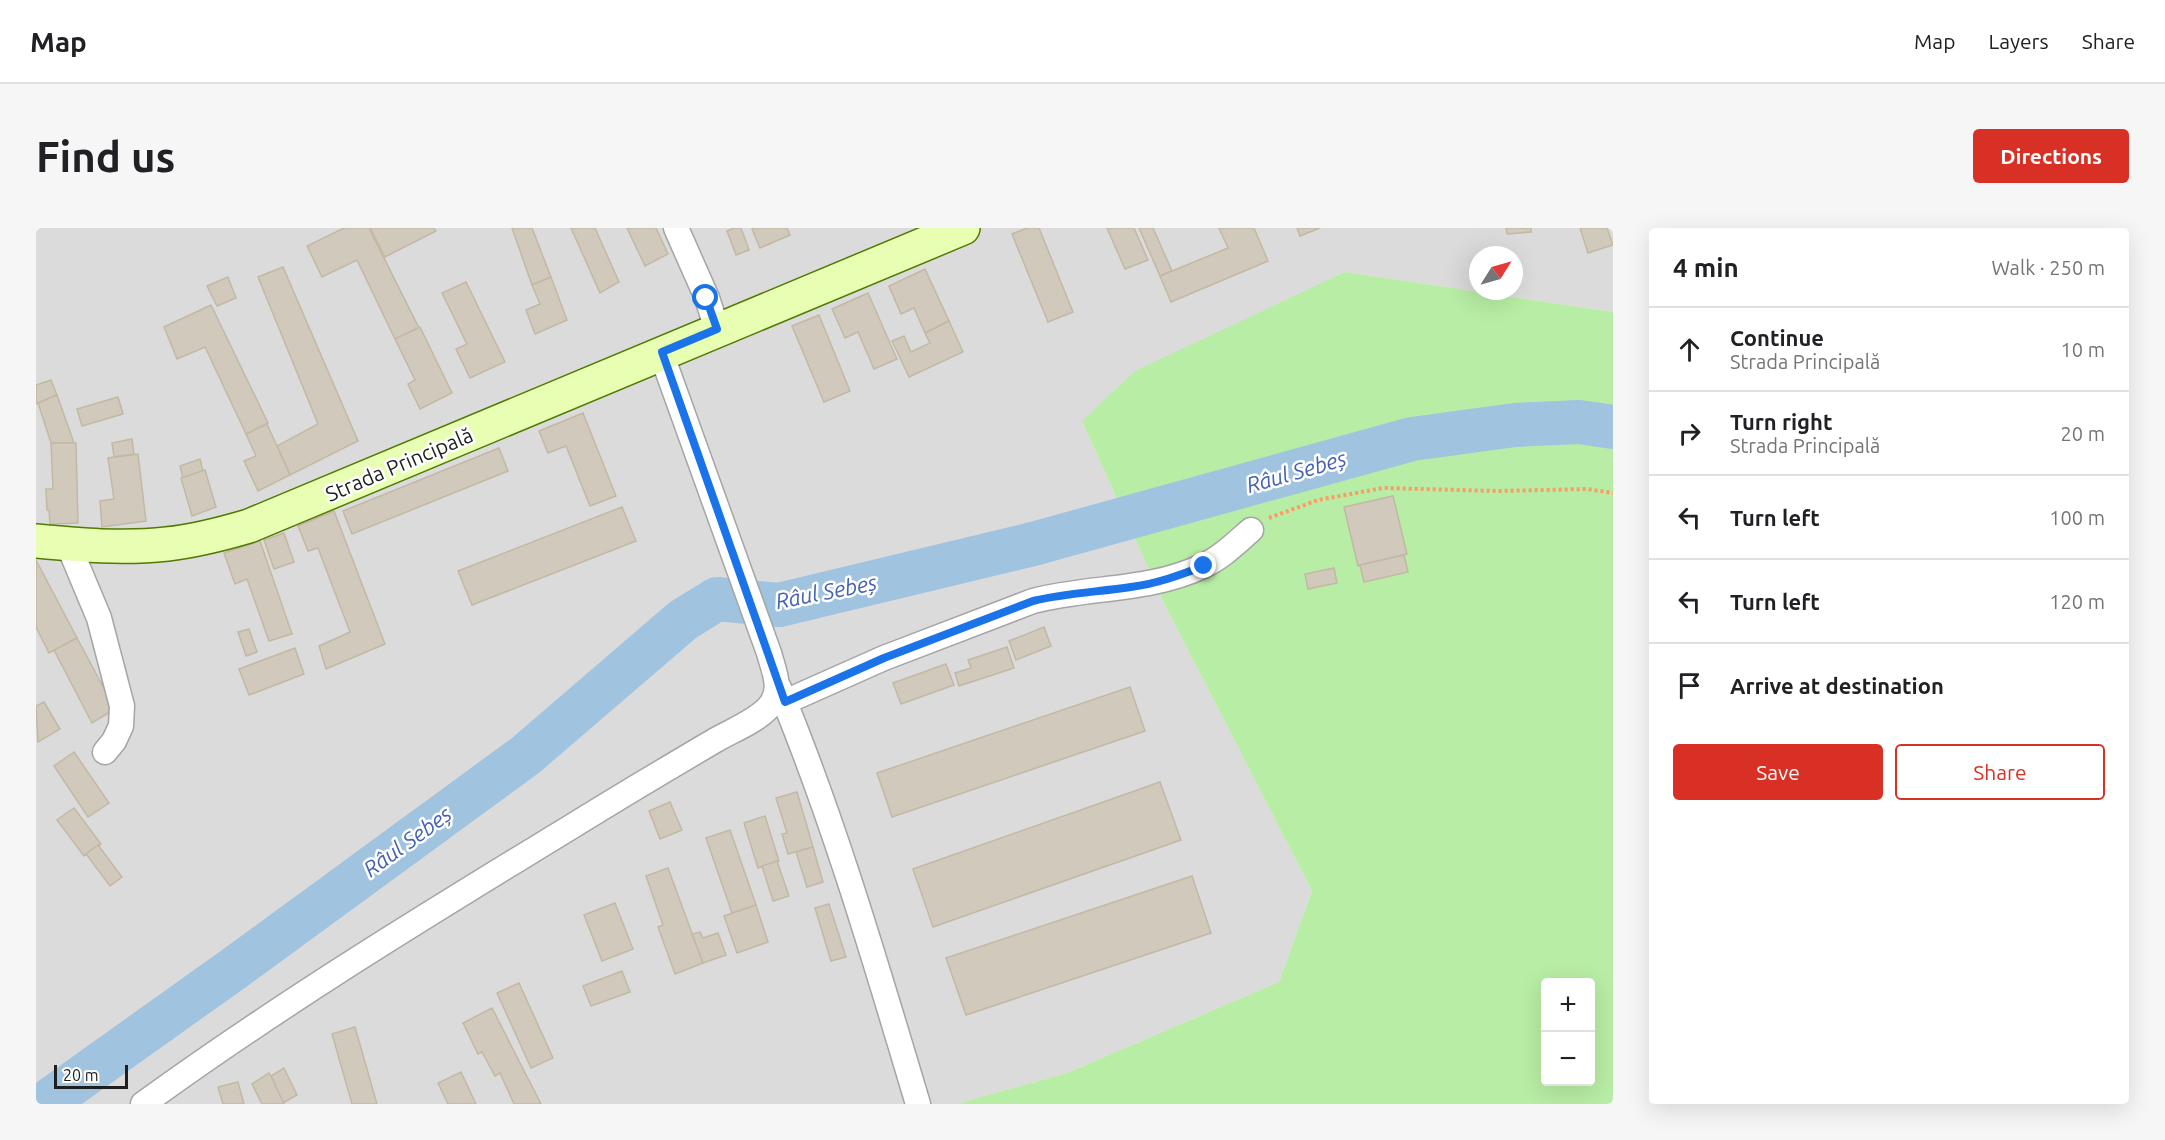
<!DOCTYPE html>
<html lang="en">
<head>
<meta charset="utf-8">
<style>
	body { margin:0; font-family:Ubuntu,sans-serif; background:#f6f6f6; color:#202124 }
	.controls { position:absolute; right:18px; bottom:18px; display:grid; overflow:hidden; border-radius:6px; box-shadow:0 6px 24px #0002 }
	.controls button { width:54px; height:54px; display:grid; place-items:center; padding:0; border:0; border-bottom:2px solid #e0e0e0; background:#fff; color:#202124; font:30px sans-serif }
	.compass { position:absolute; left:1433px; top:18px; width:54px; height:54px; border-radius:50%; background:#fff; box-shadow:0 6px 24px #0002; rotate:53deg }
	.scale { position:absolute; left:18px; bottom:15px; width:74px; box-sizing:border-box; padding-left:6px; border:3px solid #1e1e1e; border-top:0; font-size:16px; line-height:21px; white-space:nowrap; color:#1e1e1e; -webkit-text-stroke:4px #fff; paint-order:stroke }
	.stop { position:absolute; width:18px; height:18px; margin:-14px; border:4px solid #1a73e8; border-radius:50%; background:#fff }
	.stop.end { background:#1a73e8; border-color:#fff; box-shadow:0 2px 6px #0008 }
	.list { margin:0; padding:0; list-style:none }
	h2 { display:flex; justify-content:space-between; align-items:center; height:78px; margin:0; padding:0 24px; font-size:26px }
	h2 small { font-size:20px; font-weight:400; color:#757577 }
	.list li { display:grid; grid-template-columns:39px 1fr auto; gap:18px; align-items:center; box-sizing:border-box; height:84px; padding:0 24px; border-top:2px solid #e0e0e0 }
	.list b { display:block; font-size:22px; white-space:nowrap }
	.list p { margin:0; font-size:20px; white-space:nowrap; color:#757577 }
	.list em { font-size:20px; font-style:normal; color:#757577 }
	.actions { display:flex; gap:12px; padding:18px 24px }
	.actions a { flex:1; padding:14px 0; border:2px solid #d93025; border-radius:6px; text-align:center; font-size:21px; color:#d93025 }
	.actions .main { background:#d93025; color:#fff }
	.icon { flex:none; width:33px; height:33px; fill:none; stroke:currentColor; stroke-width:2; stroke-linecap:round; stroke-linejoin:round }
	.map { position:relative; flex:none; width:1577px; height:876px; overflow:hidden; border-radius:6px }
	header { display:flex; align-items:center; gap:36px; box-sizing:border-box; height:84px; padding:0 30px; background:#fff; border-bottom:2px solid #e0e0e0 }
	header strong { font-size:28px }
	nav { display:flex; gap:33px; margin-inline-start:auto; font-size:21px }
	.intro { display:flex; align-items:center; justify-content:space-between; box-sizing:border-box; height:144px; padding:0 36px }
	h1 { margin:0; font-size:42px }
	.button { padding:15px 27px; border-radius:6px; background:#d93025; color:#fff; font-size:21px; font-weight:700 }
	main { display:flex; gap:36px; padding:0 36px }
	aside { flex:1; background:#fff; border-radius:6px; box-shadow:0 6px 24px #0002 }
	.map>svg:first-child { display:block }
</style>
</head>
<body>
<header>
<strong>Map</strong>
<nav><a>Map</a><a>Layers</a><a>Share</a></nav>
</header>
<div class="intro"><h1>Find us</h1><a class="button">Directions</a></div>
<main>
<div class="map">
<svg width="1577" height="876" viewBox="0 0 1577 876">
	<rect width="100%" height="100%" fill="#f0eee3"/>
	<!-- residential -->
	<path fill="#dcdbdb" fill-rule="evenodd" d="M0 0H1577V84L1309 44 1046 193 1130 379 1276 663 1243 754 1031 845 920 876H0ZM1442 27H1478V63H1442Z"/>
	<!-- grass -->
	<path fill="#b8eda5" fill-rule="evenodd" d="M1309 44 1577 84V876H920L1031 845 1243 754 1276 663 1130 379 1046 193 1099 143ZM1510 754H1554V854H1510Z"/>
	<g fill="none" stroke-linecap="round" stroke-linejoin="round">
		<!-- river -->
		<polyline stroke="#a0c3e0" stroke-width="44" points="8,876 196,742 490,527 647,392 681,371 743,377 997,316 1376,211 1479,197 1543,194 1577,199"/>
	</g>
	<!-- building -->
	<g fill="#d0c9bc" stroke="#c2b9a4" stroke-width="1.5">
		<polygon points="308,0 333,0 383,100 359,111 321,32 286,49 271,18"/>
		<polygon points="334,0 398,0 400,3 349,29"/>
		<polygon points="476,0 496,0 515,49 496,57"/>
		<polygon points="535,0 559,0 583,54 564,65"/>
		<polygon points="591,0 620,0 632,26 609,38"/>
		<polygon points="698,0 705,0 713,22 700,27 691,3"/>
		<polygon points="718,0 751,0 754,7 724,20 716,1"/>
		<polygon points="991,0 1003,0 1037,84 1012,94 976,6"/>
		<polygon points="1071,0 1098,0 1112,32 1089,41"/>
		<polygon points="1103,0 1117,0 1136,43 1124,48"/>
		<polygon points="1183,0 1218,0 1232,33 1135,74 1124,48 1192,20"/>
		<polygon points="1261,0 1284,0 1264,8"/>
		<polygon points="1470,0 1495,0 1495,4 1471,6"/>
		<polygon points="1544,0 1571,0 1577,17 1552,25"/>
		<polygon points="247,39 322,213 254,247 241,218 282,196 222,49"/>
		<polygon points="889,41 913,93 889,105 878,80 865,86 853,58"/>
		<polygon points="192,49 200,70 181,78 171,58"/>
		<polygon points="515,49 531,92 499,106 490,82 504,76 496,57"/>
		<polygon points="430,54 469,134 434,150 420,121 431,116 406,65"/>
		<polygon points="832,65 861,131 838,141 822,104 809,110 796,81"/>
		<polygon points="175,77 232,195 210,206 169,119 141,131 128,99"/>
		<polygon points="783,87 814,163 788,174 756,98"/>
		<polygon points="913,93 927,124 873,149 856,113 868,108 875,124 894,115 889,105"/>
		<polygon points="384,99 416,165 384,181 372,156 379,152 359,111"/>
		<polygon points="15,152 21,167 0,176 0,157"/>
		<polygon points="21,167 38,215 15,215 2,175"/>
		<polygon points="82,169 87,186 46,198 41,181"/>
		<polygon points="547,185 580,268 554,278 530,218 512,225 503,203"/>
		<polygon points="231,196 254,247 222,263 208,233 220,228 210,206"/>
		<polygon points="96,211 98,226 78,229 76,215"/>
		<polygon points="15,215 40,215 42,295 14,296 13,282 11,282 10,261 17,261"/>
		<polygon points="463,220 472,243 316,306 307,283"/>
		<polygon points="102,226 110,293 66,299 64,273 78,271 72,230"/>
		<polygon points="164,231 167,243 147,250 144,238"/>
		<polygon points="169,242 180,279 156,288 145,250"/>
		<polygon points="1357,268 1371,326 1322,338 1308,279"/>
		<polygon points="586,279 600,313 436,377 422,343"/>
		<polygon points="298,283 349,416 290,441 283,418 314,404 282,320 272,323 262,298"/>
		<polygon points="248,305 258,334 238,341 228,312"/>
		<polygon points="224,313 256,406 233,413 211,351 199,356 188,325"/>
		<polygon points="1368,327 1372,344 1328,354 1324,337"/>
		<polygon points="0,332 41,410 13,425 0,399"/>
		<polygon points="1298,340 1301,355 1272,361 1269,346"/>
		<polygon points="1008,399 1015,418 980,432 973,413"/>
		<polygon points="213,401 221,424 210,428 202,404"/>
		<polygon points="41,410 79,481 56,495 18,422"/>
		<polygon points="971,419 978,440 923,458 919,445 935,440 932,432"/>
		<polygon points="259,420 268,446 213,467 203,441"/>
		<polygon points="910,436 918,457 865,476 857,455"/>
		<polygon points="1094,459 1109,503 856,589 841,545"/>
		<polygon points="8,474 24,501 2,514 0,478"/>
		<polygon points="38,524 73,575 52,589 18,538"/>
		<polygon points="1124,554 1145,612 897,699 877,641"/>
		<polygon points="761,564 777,619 752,626 746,606 751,605 740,570"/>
		<polygon points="634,574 646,602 624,611 613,583"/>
		<polygon points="38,580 65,616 48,628 21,592"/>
		<polygon points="729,588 743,633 722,640 708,595"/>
		<polygon points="694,602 720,677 696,685 670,610"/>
		<polygon points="62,617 86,649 74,658 50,626"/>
		<polygon points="777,619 787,654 771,659 760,624"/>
		<polygon points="741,633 753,668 737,673 726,638"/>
		<polygon points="632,640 667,735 639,746 622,699 627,697 610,648"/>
		<polygon points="1156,648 1175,705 930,787 910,730"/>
		<polygon points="579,675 597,721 566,733 548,687"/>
		<polygon points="793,676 810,729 795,733 779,680"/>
		<polygon points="720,677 732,714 701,725 688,688"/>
		<polygon points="664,704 667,710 682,705 690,727 667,735 656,706"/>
		<polygon points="586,743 594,764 555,778 547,758"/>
		<polygon points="483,755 517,830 495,840 461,765"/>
		<polygon points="456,780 505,876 478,876 464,845 459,848 446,824 442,826 427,795"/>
		<polygon points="319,799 341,876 316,876 296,806"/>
		<polygon points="248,840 261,867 247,875 235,848"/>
		<polygon points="425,844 440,876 412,876 402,855"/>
		<polygon points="233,845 235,848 248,876 226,876 216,856"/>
		<polygon points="202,854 208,876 187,876 182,859"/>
	</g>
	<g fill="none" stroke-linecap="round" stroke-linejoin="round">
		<!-- street casing -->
		<g stroke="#a5a5a5" stroke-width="27">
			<g id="street">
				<polyline points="640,0 671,70 681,101"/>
				<polyline points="32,316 63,390 86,478 85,498 78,513 69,524"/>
				<path d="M743 460C799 595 840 736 882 876"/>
				<path d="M749 474 848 430 997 373C1054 358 1112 364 1167 338 1185 330 1200 315 1215 302"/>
				<path d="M107 876C253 770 407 677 561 583 600 559 639 536 678 513 695 503 719 494 732 480 748 463 738 444 733 425L625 125"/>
			</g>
		</g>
		<!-- secondary casing -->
		<g stroke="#507a00" stroke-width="36">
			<path id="secondary" d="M0 313C43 317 87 321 131 316 159 313 186 306 213 298L927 0"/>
		</g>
		<!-- path -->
		<polyline stroke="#ff9965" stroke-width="4" stroke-dasharray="3 3" stroke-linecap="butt" points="1233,290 1282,272 1347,260 1462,263 1551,261 1577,265"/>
		<!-- street -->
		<use href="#street" stroke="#fff" stroke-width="24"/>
		<!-- secondary -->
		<use href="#secondary" stroke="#e8feb3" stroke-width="33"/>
	</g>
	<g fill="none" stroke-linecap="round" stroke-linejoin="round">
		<!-- route -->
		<path stroke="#1a73e8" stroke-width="8" d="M670 70 681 101 626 124 749 474 848 430 997 373C1029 365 1062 364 1095 359 1120 356 1144 347 1168 338"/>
	</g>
	<g text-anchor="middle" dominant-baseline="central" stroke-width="5" stroke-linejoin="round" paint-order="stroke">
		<!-- street labels -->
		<g font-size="21" fill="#1e1e1e" stroke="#fff">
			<text transform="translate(363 236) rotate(-23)">Strada Principală</text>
		</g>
		<!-- water labels -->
		<g font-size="22" font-style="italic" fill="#4461b4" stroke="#fff">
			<text transform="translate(1260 243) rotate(-16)">Râul Sebeș</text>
			<text transform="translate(790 363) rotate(-11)">Râul Sebeș</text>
			<text transform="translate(371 613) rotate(-36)">Râul Sebeș</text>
		</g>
	</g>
</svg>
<div class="controls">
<button>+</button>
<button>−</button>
</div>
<svg class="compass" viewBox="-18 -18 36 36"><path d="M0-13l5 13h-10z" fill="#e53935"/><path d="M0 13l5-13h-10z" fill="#757577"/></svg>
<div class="scale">20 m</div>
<div class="stop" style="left:670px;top:70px"></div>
<div class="stop end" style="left:1168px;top:338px"></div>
</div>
<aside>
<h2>4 min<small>Walk · 250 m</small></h2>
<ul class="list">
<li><svg class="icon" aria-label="ahead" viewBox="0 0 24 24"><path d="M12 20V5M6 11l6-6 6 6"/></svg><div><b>Continue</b><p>Strada Principală</p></div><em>10 m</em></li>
<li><svg class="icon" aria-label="right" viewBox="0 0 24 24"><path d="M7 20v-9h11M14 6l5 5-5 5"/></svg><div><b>Turn right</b><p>Strada Principală</p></div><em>20 m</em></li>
<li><svg class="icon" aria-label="left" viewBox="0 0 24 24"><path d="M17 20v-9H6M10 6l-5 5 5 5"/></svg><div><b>Turn left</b></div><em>100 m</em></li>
<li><svg class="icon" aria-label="left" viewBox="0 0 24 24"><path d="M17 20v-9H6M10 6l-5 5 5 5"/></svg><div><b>Turn left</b></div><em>120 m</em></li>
<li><svg class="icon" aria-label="arrive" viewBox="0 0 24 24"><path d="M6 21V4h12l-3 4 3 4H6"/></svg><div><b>Arrive at destination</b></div></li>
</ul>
<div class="actions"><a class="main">Save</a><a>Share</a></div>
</aside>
</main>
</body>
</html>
